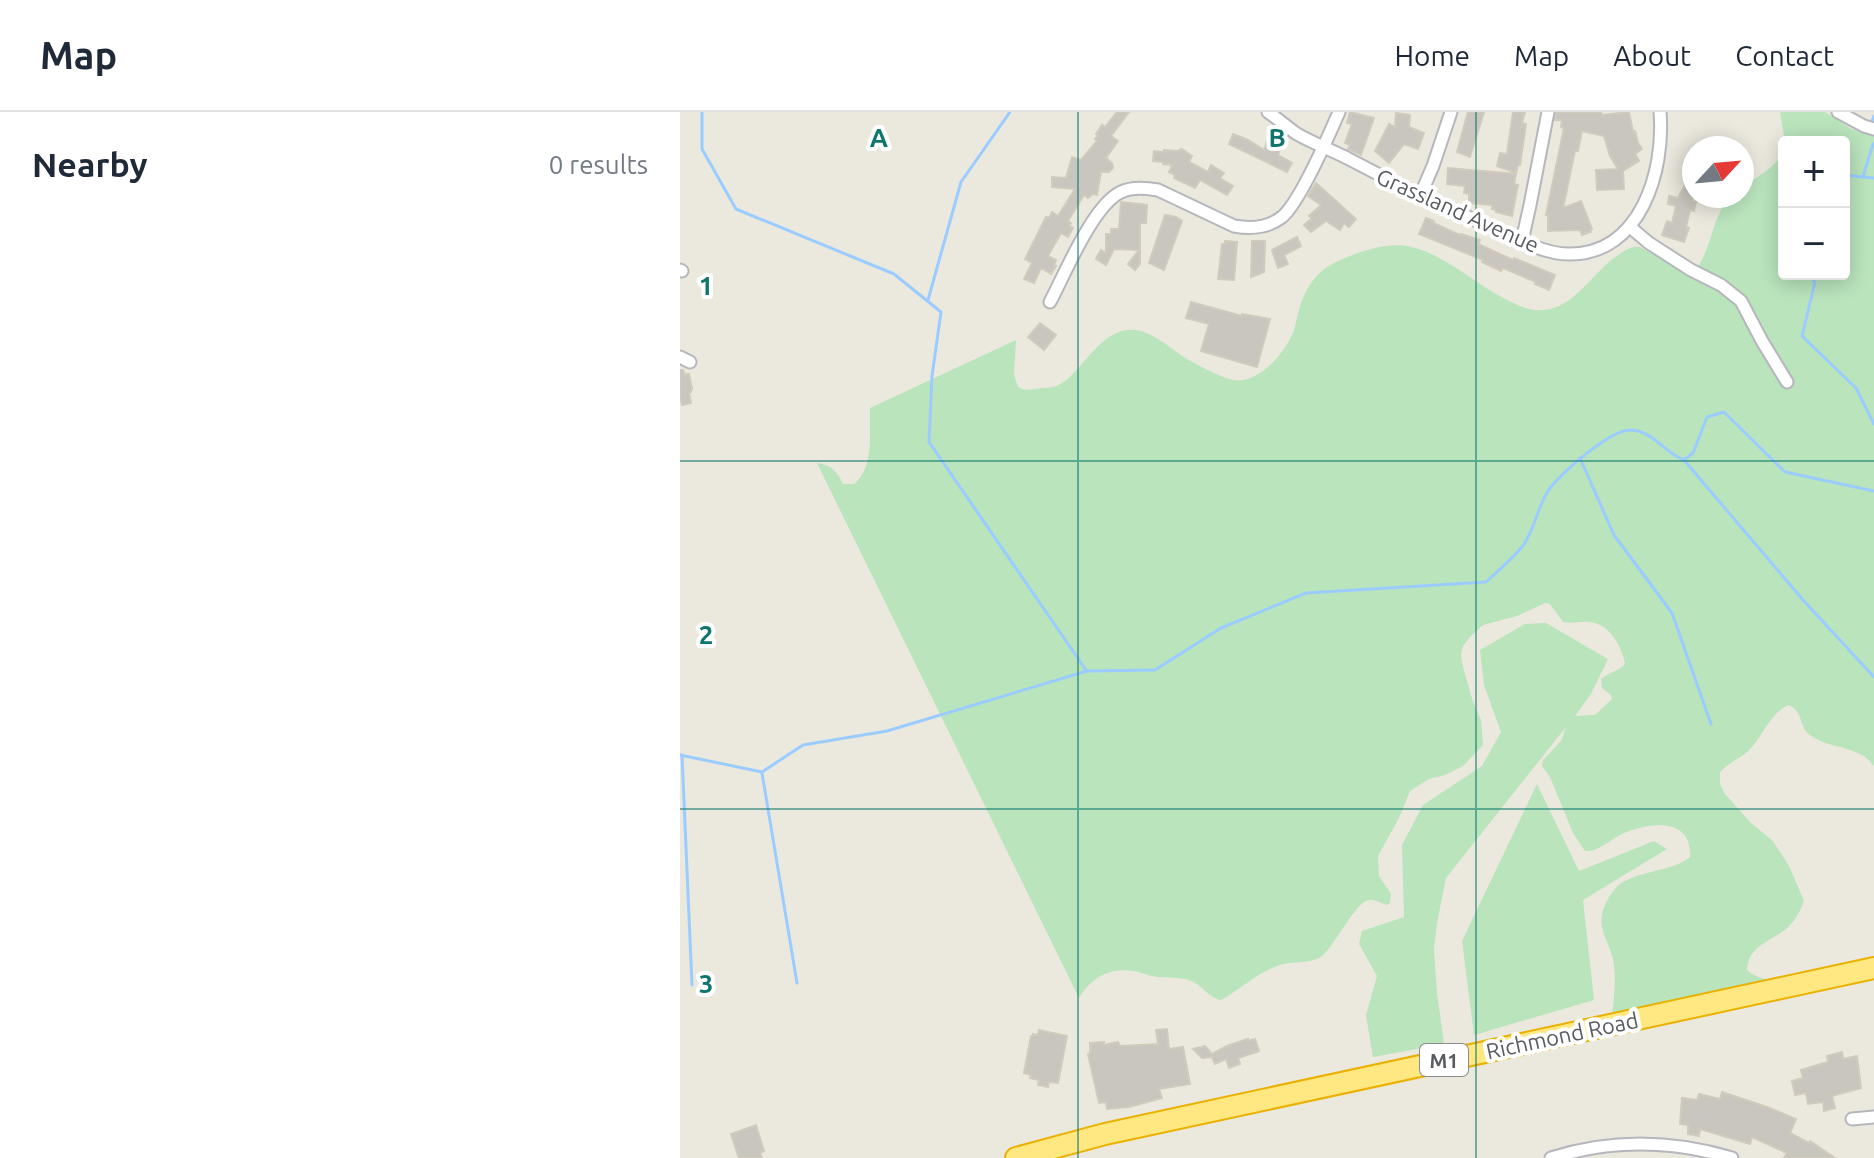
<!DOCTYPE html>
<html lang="en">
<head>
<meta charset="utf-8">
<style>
	body { margin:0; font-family:Ubuntu,sans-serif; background:#f2f2f3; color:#1f2937 }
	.controls { position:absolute; right:24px; top:24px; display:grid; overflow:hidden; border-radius:8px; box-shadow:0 4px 20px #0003 }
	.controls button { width:72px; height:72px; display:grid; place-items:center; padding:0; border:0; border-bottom:2px solid #e0e1e3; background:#fff; color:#1f2937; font:40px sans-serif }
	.compass { position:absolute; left:1002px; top:24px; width:72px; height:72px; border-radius:50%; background:#fff; box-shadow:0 4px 20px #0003; rotate:64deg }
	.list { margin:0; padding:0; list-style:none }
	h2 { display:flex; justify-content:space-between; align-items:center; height:104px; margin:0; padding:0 32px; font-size:34px }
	h2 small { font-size:26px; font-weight:400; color:#747a83 }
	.map { position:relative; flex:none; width:1194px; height:1046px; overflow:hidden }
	header { display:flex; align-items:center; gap:48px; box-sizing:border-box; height:112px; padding:0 40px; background:#fff; border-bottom:2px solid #e0e1e3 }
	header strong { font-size:38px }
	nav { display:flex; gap:44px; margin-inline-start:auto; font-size:28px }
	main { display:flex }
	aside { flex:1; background:#fff }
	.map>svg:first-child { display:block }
</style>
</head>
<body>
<header>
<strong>Map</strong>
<nav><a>Home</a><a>Map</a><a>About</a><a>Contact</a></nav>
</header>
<main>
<aside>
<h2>Nearby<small>0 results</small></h2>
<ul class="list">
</ul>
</aside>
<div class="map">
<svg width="1194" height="1046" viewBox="0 0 1194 1046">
	<rect width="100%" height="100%" fill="#ebe9de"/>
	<!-- green -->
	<g fill="#b9e4bc">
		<path d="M1100 0H1145L1172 17 1194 24V654C1191 651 1188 647 1185 645 1169 634 1146 635 1130 623 1119 615 1123 599 1109 593 1091 600 1083 623 1071 636 1062 646 1049 650 1040 660V672L1045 682 1071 711 1093 729 1109 754 1124 789C1120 800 1115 809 1106 817 1090 830 1068 834 1067 858 1073 865 1082 864 1089 870L932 903C934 886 936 869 934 853 931 829 914 817 925 793 928 786 934 777 940 772 961 758 994 759 1010 745 1012 705 971 710 944 721 930 727 920 740 905 739L893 721 870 665 862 654 863 648 881 629 886 615 766 766 757 811 754 837 757 881 764 932 693 945 686 903 697 864 679 832 682 819 724 805 722 733 743 693 802 654 821 620 804 573 800 538 845 512 866 511 928 547 911 582 895 604 915 603 932 587 931 583 922 576 921 567C929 560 940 559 945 552 942 534 929 511 909 510 901 509 892 512 883 510L870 492 865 491 837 504 803 513 790 525 783 534 781 543 783 555 793 590 801 608 803 633 783 654 765 663 749 667 730 679 719 706 698 744 699 764 711 782 710 791 707 793C702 792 694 787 689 788 676 789 656 832 642 844 632 852 612 849 600 853 578 860 561 877 541 888 528 886 522 872 509 868 499 865 487 866 477 865 470 864 465 862 458 860 433 854 412 864 399 886L137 351C151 353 157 359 163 372H174C195 355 189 320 190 296L336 228 334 263 338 275C346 280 352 277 361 276 365 276 369 276 373 275 395 271 413 227 442 219 466 212 489 236 507 247 516 252 525 257 534 261 543 265 553 270 563 268 584 264 602 243 611 225 615 218 616 209 618 202 624 178 634 161 656 150 677 140 709 129 732 135 760 142 787 164 811 179 825 187 840 196 855 198 892 202 911 161 938 143 946 138 951 134 960 135L1005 160 1016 157C1033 135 1031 105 1051 84H1062V76C1077 64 1094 57 1104 40V162H1164V30H1105Z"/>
		<polygon points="857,672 899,759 974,729 987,737 903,788 914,888 794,923 782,829"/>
	</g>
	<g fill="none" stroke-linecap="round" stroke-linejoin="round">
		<!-- stream -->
		<g stroke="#9bccff" stroke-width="3">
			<polyline points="22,0 22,37 56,97 214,162 261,200 252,264 249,330 406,558"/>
			<polyline points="1192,9 1194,4"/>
			<polyline points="1164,63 1183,65 1193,32"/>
			<polyline points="1183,65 1194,66"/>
			<polyline points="1127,162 1135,170 1122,224 1176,276 1194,312"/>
			<polyline points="248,188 281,70 330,0"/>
			<polyline points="900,346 934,423 992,501 1031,612"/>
			<polyline points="1004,348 1123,488 1194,565"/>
			<path d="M0 643 82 660 123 633 207 619 407 559 475 558 541 516 626 481 806 470C818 459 831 448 842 435 854 420 857 396 868 379 878 363 931 317 951 318 973 319 985 341 1004 348L1013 341 1027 305 1044 300 1105 360 1194 379"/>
			<polyline points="2,643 12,873"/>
			<polyline points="82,661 117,871"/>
		</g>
	</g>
	<!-- building -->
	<g fill="#c8c6be" stroke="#d0cbbd" stroke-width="2">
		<polygon points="437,0 449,0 431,24 438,29 426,46 432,51 433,56 429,60 421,60 417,83 413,82 408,86 404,83 388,109 391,111 389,114 393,116 388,125 381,121 368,144 376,148 374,153 376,154 371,162 361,156 354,171 344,167 352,151 345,147 366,105 369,106 372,100 378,104 395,77 372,75 372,65 386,66 392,45 401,48 417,29 415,27 418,24 416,22 422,13 425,15"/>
		<polygon points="670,0 694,6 681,43 668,37 670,33 665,31 672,12 667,11"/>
		<polygon points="788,0 804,0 790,45 777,40"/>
		<polygon points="833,0 845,0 842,11 846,12 840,53 838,53 836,61 817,54 820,41 827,42"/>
		<polygon points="876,0 921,0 922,3 949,0 953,20 955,19 958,31 962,37 955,42 959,49 943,59 944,77 917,78 916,58 938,57 930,44 924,24 902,19 898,39 895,39 883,96 901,89 912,117 910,118 911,120 902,123 900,118 868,119 868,103 866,103 884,16 881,15 882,8 875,8"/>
		<polygon points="716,1 730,3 729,15 744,21 738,37 724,32 709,51 695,39 709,12 715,15"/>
		<polygon points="553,22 568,28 584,38 587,30 601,35 598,43 612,51 607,60 549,32"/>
		<polygon points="502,37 512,44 509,50 528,60 531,53 544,61 540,66 553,74 547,83 520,68 515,76 494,66 495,63 489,60 492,53 483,52 483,50 473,49 474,39 484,40 484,38 498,39"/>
		<polygon points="768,56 836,62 834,72 838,73 832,104 816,100 816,98 812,97 812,93 789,91 789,82 784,81 785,74 767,72"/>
		<polygon points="636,71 676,107 669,115 664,111 660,118 646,109 631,120 624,113 632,106 629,104 641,93 628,84"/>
		<polygon points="1005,73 1013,78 1010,85 1013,85 1012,89 1016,90 1014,99 1010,98 1006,115 1009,116 1004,130 982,123 987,109 992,111 996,94 988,92 989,84 998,86"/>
		<polygon points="441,90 467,93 466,111 460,111 460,152 455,158 448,152 459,138 434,137 426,153 416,147 421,138 426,141 426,122 431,122 431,117 439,117"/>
		<polygon points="485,103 496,105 502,109 484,158 469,151"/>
		<polygon points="746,106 754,109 753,111 780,123 781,122 800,128 798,132 833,148 834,146 875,163 869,178 855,172 856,170 823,156 821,159 802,150 803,148 739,122"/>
		<polygon points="617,125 621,134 604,143 608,152 598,156 592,138"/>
		<polygon points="545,129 557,130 554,168 538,167 542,132 545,132"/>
		<polygon points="572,129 585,129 584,160 571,165"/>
		<polygon points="511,190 562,204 562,202 590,207 577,255 521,239 529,212 506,206"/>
		<polygon points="360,211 376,223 364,238 348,225"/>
		<polygon points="0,258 3,258 5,263 9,262 12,277 11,277 11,280 9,281 11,291 2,293 0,284"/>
		<polygon points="487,917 489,937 503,935 510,972 479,977 482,986 449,995 427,997 426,990 419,991 408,942 410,941 410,931 424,930 424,933 438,930 440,934 478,932 476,918"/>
		<polygon points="359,918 387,924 378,971 369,970 368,975 358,973 359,968 350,966 351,963 344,961 351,924 353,924 353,922 358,923"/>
		<polygon points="568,927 568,929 575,927 579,939 558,946 560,952 549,956 546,947 535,952 532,945 522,946 513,937 525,934 532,942 547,934"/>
		<polygon points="1162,940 1163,947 1177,944 1181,976 1152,984 1155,996 1144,999 1143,990 1128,992 1126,981 1115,983 1112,969 1123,966 1121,958 1148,950 1147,944"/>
		<polygon points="1042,980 1087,995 1116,1007 1110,1021 1129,1031 1130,1029 1155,1046 1104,1046 1107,1041 1072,1025 1070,1032 1020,1017 1019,1024 1008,1022 1008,1013 1000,1012 1002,986 1017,988 1019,982 1040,987"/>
		<polygon points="76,1013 84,1039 80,1041 82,1046 59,1046 51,1022"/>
	</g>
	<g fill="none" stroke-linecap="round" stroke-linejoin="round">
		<!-- street casing -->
		<g stroke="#b5b7bc" stroke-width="15">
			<g id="street">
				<path d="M588 0C598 7 607 15 617 22 633 31 651 38 667 46 712 70 757 92 804 112 827 123 865 143 890 142 961 142 985 58 980 0"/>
				<polyline points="1158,0 1184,14 1194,17"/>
				<polyline points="740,84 753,54 771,0"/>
				<polyline points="950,115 969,131 1011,158 1041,173 1061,189 1082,229 1107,270"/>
				<polyline points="840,128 844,120 850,93 868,0"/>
				<polyline points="0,158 2,159"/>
				<path d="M370 190C385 162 413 93 441 80 451 75 467 76 478 78L554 114C571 117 588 116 602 105 620 90 649 23 659 0"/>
				<polyline points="0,245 10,250"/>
				<polyline points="1172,1007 1194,1005"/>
				<path d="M871 1046C931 1027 992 1028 1052 1046"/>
			</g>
		</g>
		<!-- highway casing -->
		<g stroke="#eab100" stroke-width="24">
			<polyline id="highway" points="336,1046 425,1022 1194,856"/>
		</g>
		<!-- street -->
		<use href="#street" stroke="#fff" stroke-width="11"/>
		<!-- highway -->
		<use href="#highway" stroke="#ffe882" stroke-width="20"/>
	</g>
	<!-- grid -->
	<path fill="none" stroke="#0f766e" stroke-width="2" stroke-opacity="0.55" d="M398 0V1046M796 0V1046M0 349H1194M0 697H1194"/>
	<g text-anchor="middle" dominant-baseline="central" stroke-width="8" stroke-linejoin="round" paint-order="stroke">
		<!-- shield labels -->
		<rect fill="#fff" stroke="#8a8c90" stroke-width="2" x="740" y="932" width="48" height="32" rx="6"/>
		<g font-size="20" font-weight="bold" fill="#585b60">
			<text x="764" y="948">M1</text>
		</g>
		<!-- street labels -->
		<g font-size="22" fill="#585b60" stroke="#fff">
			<text transform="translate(778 98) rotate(24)">Grassland Avenue</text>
			<text transform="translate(882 923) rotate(-12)">Richmond Road</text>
		</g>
	</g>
	<g font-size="26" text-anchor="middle" font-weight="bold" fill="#0f766e" stroke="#fff" stroke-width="8" stroke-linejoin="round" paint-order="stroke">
		<text x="199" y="35">A</text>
		<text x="597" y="35">B</text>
		<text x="26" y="183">1</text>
		<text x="26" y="532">2</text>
		<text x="26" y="881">3</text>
	</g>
</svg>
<div class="controls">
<button>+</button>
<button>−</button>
</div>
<svg class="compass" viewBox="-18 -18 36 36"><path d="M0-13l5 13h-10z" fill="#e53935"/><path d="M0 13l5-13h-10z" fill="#747a83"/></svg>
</div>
</main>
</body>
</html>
